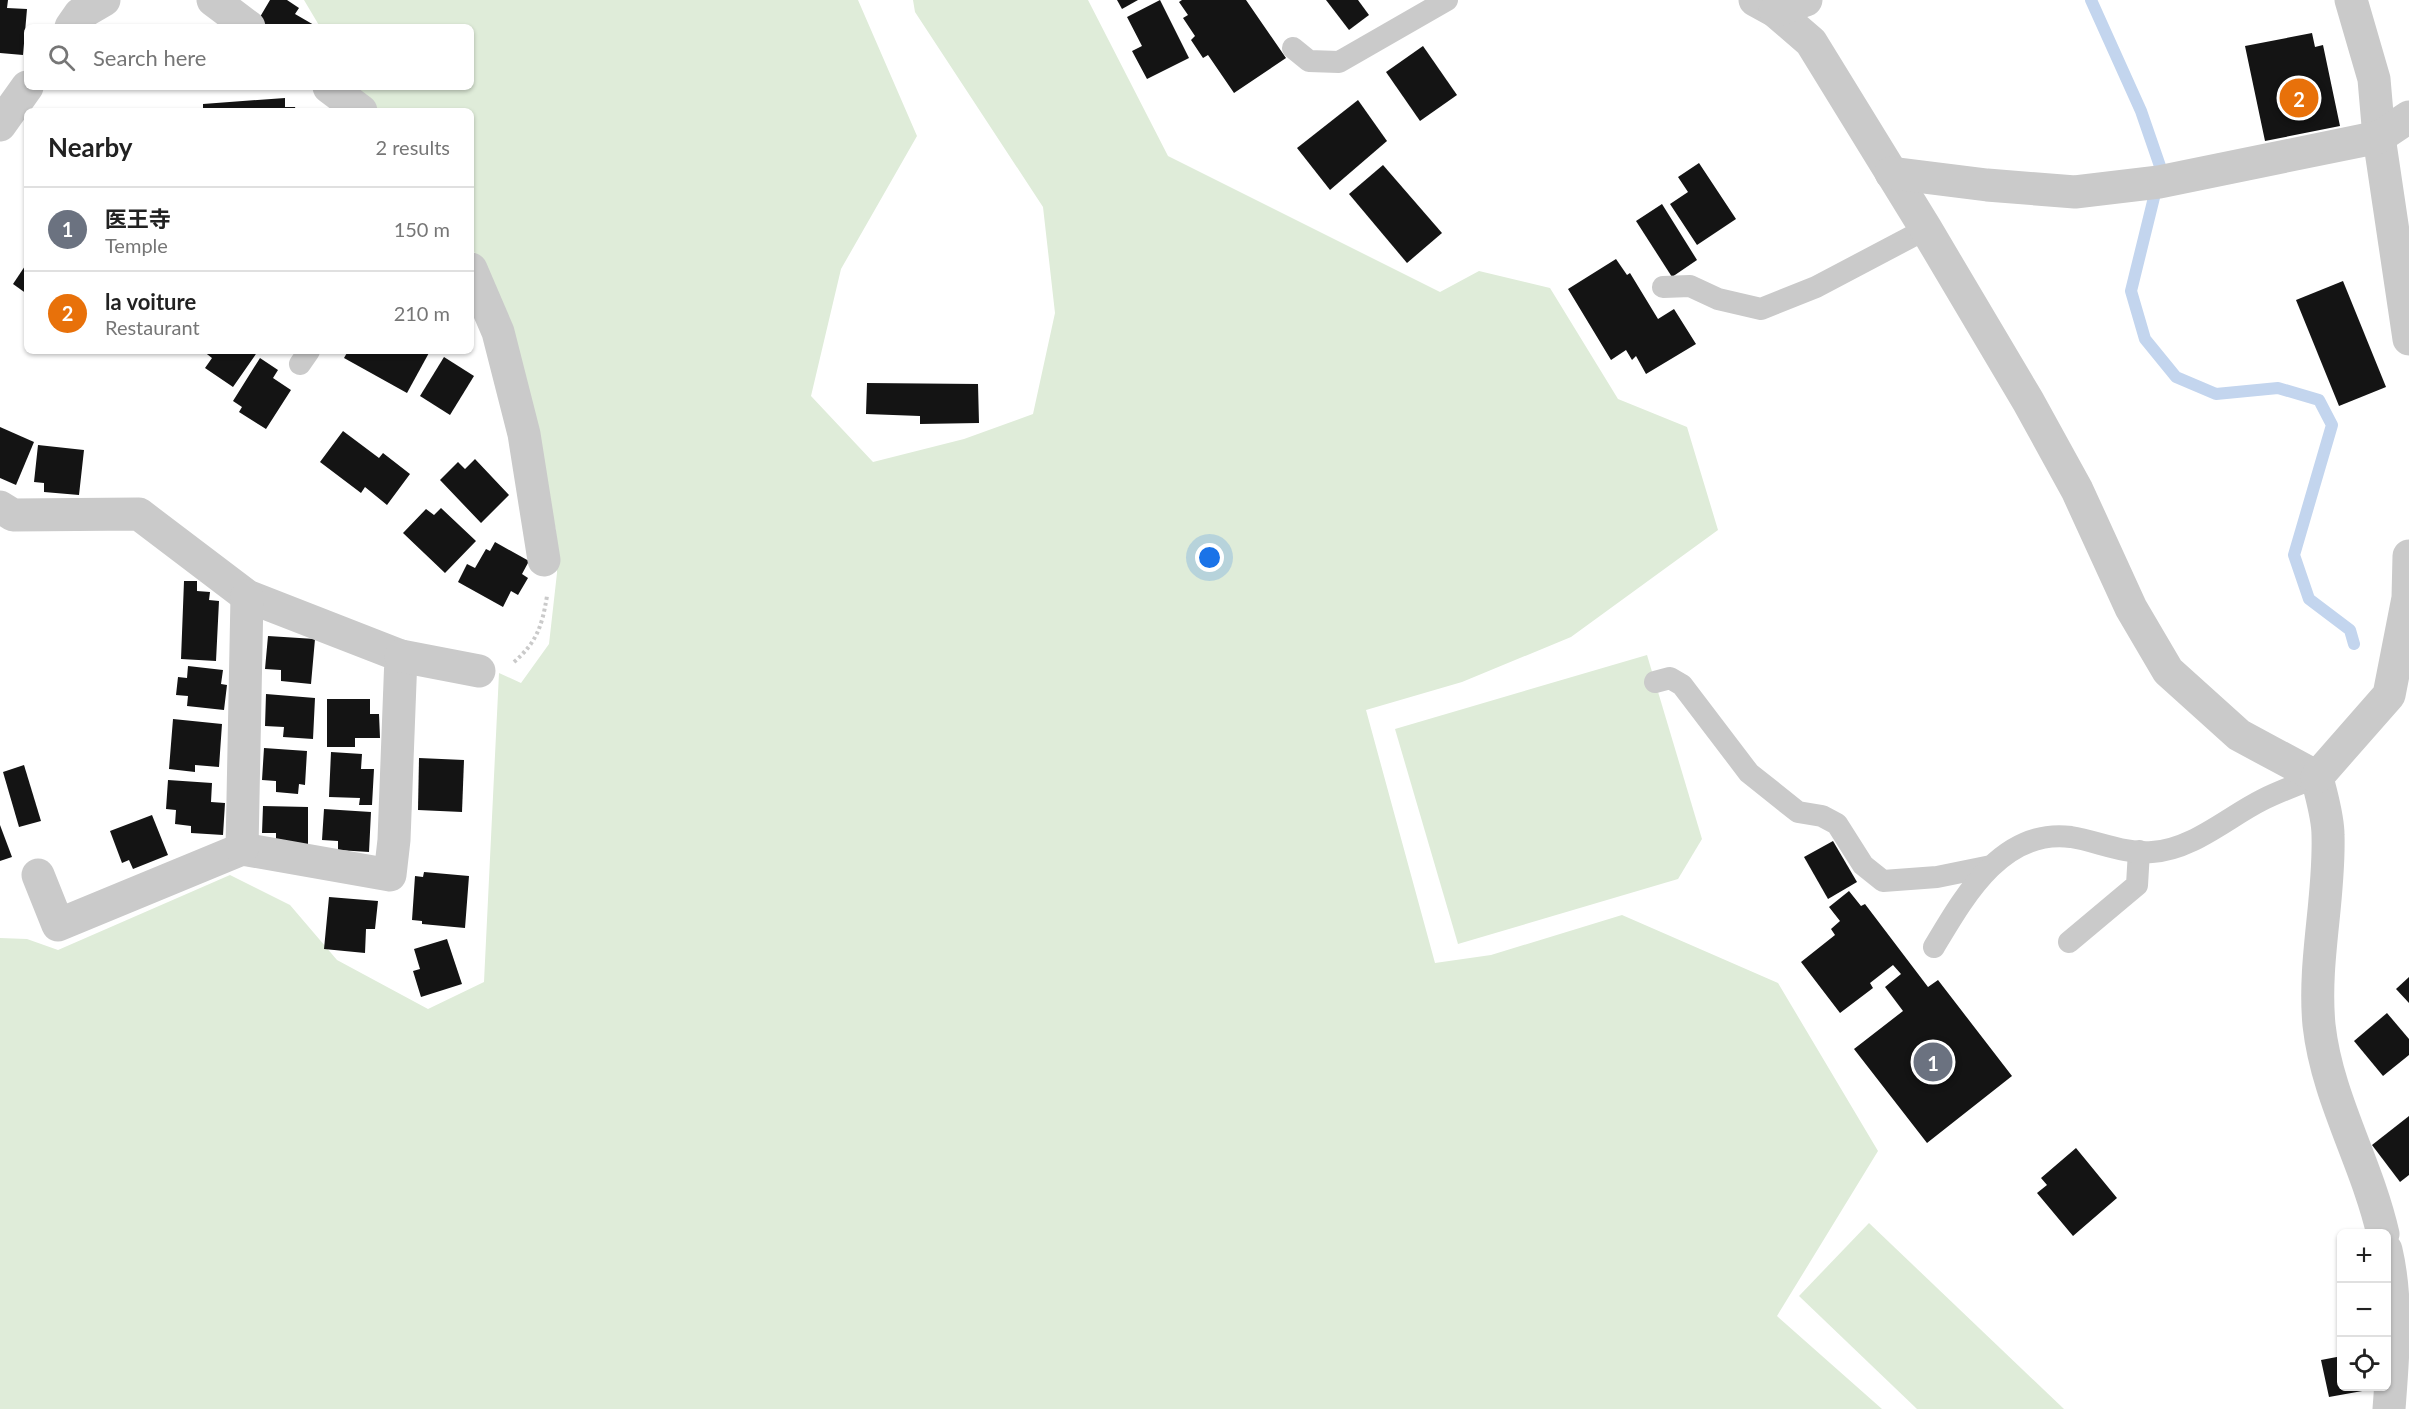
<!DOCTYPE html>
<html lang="en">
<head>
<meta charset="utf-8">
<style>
	body { margin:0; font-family:Lato,"Noto Sans JP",sans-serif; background:#f6f6f6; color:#222 }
	.controls { position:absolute; right:18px; bottom:18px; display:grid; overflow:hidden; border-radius:9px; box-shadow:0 2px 4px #0004 }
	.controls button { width:54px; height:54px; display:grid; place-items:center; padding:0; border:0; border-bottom:2px solid #e0e0e0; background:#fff; color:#222; font:30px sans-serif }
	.you { position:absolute; left:1210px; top:558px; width:21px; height:21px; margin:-15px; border:4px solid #fff; border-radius:50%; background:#1a73e8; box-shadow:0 0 0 9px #1a73e833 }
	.badge { display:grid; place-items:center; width:39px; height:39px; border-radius:50%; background:#db2777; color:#fff; font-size:20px; font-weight:700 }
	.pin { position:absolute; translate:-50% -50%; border:3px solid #fff; box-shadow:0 2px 6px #0006 }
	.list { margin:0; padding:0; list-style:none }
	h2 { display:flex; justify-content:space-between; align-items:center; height:78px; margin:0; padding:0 24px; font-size:26px }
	h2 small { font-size:20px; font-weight:400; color:#767676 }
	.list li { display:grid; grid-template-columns:39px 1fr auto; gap:18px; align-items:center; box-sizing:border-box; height:84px; padding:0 24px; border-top:2px solid #e0e0e0 }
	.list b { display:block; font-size:22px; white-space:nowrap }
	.list p { margin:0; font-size:20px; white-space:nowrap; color:#767676 }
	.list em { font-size:20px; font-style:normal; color:#767676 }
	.icon { flex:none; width:33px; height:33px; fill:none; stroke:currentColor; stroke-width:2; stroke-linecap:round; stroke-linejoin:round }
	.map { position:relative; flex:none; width:2409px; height:1409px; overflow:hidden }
	.search { position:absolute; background:#fff; box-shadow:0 2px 4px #0004; left:24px; top:24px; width:450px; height:66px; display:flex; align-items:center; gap:15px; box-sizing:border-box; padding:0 21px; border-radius:9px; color:#767676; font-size:22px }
	.panel { position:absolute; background:#fff; box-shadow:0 2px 4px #0004; left:24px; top:108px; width:450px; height:246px; border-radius:9px }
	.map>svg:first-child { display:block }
</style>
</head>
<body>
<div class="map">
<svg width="2409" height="1409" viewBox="0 0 2409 1409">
	<rect width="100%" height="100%" fill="#fff"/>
	<!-- green -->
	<g fill="#dfecd9">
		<polygon points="304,0 858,0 917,136 841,269 811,396 873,462 964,439 1033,414 1055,313 1043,207 915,12 913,0 1088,0 1168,156 1440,292 1479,271 1550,288 1618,399 1687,427 1718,530 1571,637 1462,682 1366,710 1435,963 1491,955 1622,915 1778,983 1878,1151 1777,1316 1882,1409 0,1409 0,938 27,939 58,950 230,875 290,905 337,960 428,1009 484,982 499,673 521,683 549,644 557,573 556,531 528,403 499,305 471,245 471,111 377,111 354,87 471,87 471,27 320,27"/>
		<polygon points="1647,655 1702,839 1678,879 1458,944 1395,729"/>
		<polygon points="1869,1223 2064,1409 1917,1409 1799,1296"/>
	</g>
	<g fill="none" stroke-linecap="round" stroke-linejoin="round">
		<!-- stream -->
		<polyline stroke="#c3d5ee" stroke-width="12" points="2091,0 2141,111 2161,169 2131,291 2145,339 2176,377 2216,394 2278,388 2319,400 2332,425 2294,555 2309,599 2350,630 2354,644"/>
	</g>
	<!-- building -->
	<g fill="#141414">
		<polygon points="0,0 8,0 7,8 27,9 23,55 0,53"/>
		<polygon points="270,0 287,0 299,8 295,14 314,25 265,27 257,22"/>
		<polygon points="1117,0 1138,0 1122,9"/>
		<polygon points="1160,0 1189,58 1147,79 1132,51 1142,46 1127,17"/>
		<polygon points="1182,0 1246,0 1286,58 1234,93 1208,55 1203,58 1191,40 1195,36 1183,18 1188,15 1179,2"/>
		<polygon points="1326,0 1358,0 1369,15 1349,30"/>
		<polygon points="2312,33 2315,47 2323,45 2340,126 2265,141 2245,46"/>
		<polygon points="1423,46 1457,95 1420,121 1386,72"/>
		<polygon points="285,98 285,107 295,107 296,111 203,111 203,104"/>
		<polygon points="1358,100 1387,141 1330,190 1297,148"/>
		<polygon points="1699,163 1736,219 1697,245 1670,204 1688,192 1678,177"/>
		<polygon points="1383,165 1442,233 1407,263 1349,194"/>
		<polygon points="1662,204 1697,260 1672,277 1636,221"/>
		<polygon points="1616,259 1627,275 1630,273 1658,319 1674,309 1696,344 1646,374 1636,356 1632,360 1626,350 1611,360 1568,289"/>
		<polygon points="27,263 27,294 13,284"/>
		<polygon points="2343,281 2386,387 2339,406 2296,300"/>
		<polygon points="203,351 258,351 233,387 205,368 212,358"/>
		<polygon points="348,351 430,351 407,393 344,358"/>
		<polygon points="444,357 474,376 450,415 420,396"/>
		<polygon points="260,358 278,370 273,378 291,390 266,429 239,412 242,407 233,401"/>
		<polygon points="867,383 978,384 979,423 920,424 920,416 866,414"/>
		<polygon points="0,427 34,442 16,485 0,478"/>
		<polygon points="343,431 379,458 383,453 410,474 387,505 365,487 361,493 320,462"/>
		<polygon points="38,445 84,450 79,495 44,492 44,483 34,482"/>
		<polygon points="475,459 509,495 481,523 440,480 458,462 465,469"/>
		<polygon points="441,508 476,541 445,573 403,533 426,509 434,515"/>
		<polygon points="495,542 529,561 522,574 528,578 518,595 511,591 503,607 458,582 467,564 475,568 486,549 490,551"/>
		<polygon points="184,581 197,581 197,591 210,592 209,600 219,601 216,661 181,659"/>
		<polygon points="268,636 315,639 311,684 281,681 281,670 265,669"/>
		<polygon points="188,666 223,670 221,684 227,685 224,710 187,706 188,696 176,695 178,677 187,678"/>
		<polygon points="266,694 315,698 313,739 283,737 284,727 265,726"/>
		<polygon points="327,699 370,699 370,714 379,714 380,738 355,738 355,747 327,747"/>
		<polygon points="173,719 222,724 219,767 195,765 195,772 169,769"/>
		<polygon points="264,748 307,751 305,785 299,784 298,794 276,792 276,781 262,780"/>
		<polygon points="331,752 362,754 361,769 374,769 372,805 359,805 360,798 329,797"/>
		<polygon points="419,758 464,760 462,812 418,810"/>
		<polygon points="24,765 41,821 19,827 3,772"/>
		<polygon points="168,780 212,783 211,802 225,803 223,835 191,833 191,826 175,824 176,810 166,809"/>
		<polygon points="263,806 308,807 308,845 276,843 276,833 262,833"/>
		<polygon points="324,809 371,812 369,852 338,850 338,841 322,840"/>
		<polygon points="152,815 168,855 133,869 129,860 122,863 110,831"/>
		<polygon points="0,825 12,857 0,861"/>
		<polygon points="1833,841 1857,882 1828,899 1804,857"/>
		<polygon points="424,872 469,876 465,928 422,924 422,921 412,920 415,876 423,877"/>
		<polygon points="1849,891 1861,906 1865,904 1928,987 1938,980 2012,1076 1927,1143 1854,1049 1903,1011 1885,987 1901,974 1893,965 1870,983 1873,988 1840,1013 1801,962 1835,935 1831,929 1840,921 1829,907"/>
		<polygon points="329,897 378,901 375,929 366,929 365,953 324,949"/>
		<polygon points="447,939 462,984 421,997 413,971 420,969 414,949"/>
		<polygon points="2409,977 2409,1003 2396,989"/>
		<polygon points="2387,1013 2409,1039 2409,1055 2383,1076 2354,1041"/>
		<polygon points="2409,1116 2409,1175 2400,1182 2372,1145"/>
		<polygon points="2076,1148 2117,1198 2073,1236 2037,1193 2047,1185 2041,1178"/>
		<polygon points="2342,1356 2342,1386 2379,1388 2329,1397 2321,1360"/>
	</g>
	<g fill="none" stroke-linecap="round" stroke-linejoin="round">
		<!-- path -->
		<path stroke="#cacaca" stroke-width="4" stroke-dasharray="3 3" stroke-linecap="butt" d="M514 662C537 642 542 626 547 596"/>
		<!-- service -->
		<g stroke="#cacaca" stroke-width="22">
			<polyline points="1293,48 1309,61 1339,62 1447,0"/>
			<polyline points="1663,287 1690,286 1718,299 1761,309 1816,287 1926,229"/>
			<polyline points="300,364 309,351"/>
			<polyline points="1655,682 1670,678 1682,685 1749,773 1798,812 1822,816 1837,824 1863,865 1883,881 1937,877 1991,866"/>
			<polyline points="2069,942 2137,885 2139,851"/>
			<path d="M1934 947C1964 897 2002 828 2071 837 2097 841 2124 854 2152 852 2192 850 2228 817 2262 800 2280 791 2299 784 2317 777"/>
		</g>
		<!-- minor -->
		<g stroke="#cacaca" stroke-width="33">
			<polyline points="213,0 249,27"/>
			<polyline points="1755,0 1775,11 1811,42 1926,229 2028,401 2077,490 2131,608 2168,671 2239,735 2317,777"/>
			<polyline points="2351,0 2374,79 2379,137 2409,339"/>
			<polyline points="71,27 80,14 104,0"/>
			<polyline points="329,87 361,111"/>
			<polyline points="0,125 27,87"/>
			<polyline points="1891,173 1987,185 2075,192 2159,182 2379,137 2409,117"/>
			<polyline points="471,269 498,332 524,434 544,560"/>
			<polyline points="0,507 13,515 139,514 247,596 401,656 394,840 390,875 242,849 58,925 38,875"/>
			<polyline points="401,656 479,671"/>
			<path d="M2317 777C2321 795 2328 816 2328 835 2330 899 2313 961 2319 1025 2327 1098 2367 1163 2383 1234"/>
			<polyline points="2317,777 2389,695 2408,598 2409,556"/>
			<polyline points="242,849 247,596"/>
			<path d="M2386 1250C2398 1301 2393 1357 2389 1409"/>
		</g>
		<!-- tertiary -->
		<polyline stroke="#cacaca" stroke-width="33" points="1775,11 1806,0"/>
	</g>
</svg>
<div class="controls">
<button>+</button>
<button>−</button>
<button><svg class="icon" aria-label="locate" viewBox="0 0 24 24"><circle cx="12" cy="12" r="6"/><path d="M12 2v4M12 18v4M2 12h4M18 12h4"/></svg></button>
</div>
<div class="you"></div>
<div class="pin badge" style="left:1933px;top:1062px;background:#6b7280">1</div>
<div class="pin badge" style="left:2299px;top:98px;background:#e8710a">2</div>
<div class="search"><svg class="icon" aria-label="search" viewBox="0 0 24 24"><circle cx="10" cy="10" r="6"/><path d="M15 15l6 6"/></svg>Search here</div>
<section class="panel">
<h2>Nearby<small>2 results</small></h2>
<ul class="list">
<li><span class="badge" style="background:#6b7280">1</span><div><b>医王寺</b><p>Temple</p></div><em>150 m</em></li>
<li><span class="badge" style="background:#e8710a">2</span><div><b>la voiture</b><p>Restaurant</p></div><em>210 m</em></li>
</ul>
</section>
</div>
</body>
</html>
